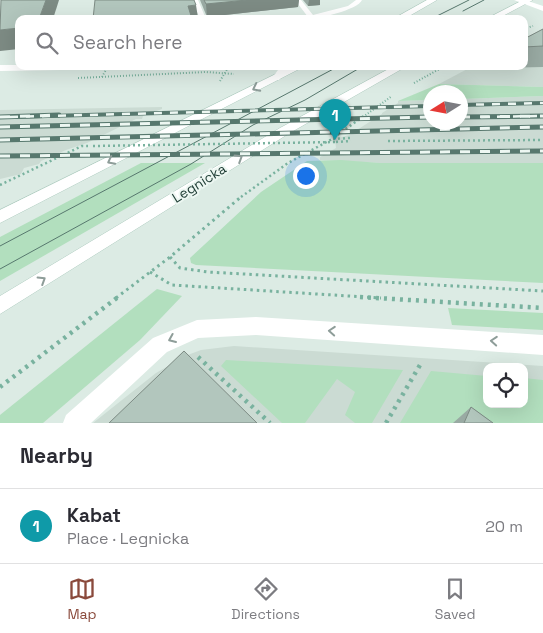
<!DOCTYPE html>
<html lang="en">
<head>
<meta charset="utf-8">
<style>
	body { margin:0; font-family:"Space Grotesk",sans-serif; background:#f7f7f7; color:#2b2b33 }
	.controls { position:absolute; right:15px; bottom:15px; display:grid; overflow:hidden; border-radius:10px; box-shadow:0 5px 20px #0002 }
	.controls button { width:45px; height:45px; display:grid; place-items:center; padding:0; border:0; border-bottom:1px solid #e1e1e2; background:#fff; color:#2b2b33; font:25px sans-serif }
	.compass { position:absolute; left:423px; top:85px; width:45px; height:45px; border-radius:50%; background:#fff; box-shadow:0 5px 20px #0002; rotate:259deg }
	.you { position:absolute; left:305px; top:175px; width:18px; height:18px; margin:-12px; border:4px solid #fff; border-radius:50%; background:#1a73e8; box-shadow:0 0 0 8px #1a73e833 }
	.badge { display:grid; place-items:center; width:32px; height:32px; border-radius:50%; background:#8a4a3c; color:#fff; font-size:16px; font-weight:700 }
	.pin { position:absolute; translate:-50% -41px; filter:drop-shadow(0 1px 2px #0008) }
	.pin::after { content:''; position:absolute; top:26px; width:18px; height:15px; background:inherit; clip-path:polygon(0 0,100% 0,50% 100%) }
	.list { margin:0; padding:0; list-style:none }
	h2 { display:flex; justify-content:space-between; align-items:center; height:65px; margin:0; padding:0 20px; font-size:21px }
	h2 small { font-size:16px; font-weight:400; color:#7c7c81 }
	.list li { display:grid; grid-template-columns:32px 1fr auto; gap:15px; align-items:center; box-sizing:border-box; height:75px; padding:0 20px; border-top:1px solid #e1e1e2 }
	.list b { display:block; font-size:19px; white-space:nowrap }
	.list p { margin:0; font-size:16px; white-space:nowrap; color:#7c7c81 }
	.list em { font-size:16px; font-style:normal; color:#7c7c81 }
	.icon { flex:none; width:28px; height:28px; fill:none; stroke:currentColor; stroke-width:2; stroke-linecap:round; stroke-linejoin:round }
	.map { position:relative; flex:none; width:543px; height:423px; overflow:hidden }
	.search { position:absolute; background:#fff; box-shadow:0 5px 20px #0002; left:15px; right:15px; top:15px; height:55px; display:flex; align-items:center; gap:12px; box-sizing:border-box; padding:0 18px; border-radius:10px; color:#7c7c81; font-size:19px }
	.sheet { height:140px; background:#fff }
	nav { display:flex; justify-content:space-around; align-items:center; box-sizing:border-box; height:70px; border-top:1px solid #e1e1e2; background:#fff; font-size:14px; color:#7c7c81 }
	nav a { display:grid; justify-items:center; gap:2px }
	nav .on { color:#8a4a3c }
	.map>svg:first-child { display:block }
</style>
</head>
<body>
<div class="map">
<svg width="543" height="423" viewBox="0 0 543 423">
	<rect width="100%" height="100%" fill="#dcebe4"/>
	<!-- built -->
	<g fill="#cbdbd3" fill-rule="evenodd">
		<polygon points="543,29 543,87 439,84 473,66 524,66 524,39"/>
		<polygon points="543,96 543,163 380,163 320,160 320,157 336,148 335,139 349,135 382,114 382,113 398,103 398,101 430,100 430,122 460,122 461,99"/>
		<polygon points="162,107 162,109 143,116 142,119 136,119 87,143 66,150 41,161 39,164 24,168 21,174 0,179 0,110"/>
		<path d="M234 346 543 366V423H93L156 373 185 356 201 350ZM487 367H524V404H487Z"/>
	</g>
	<!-- green -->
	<g fill="#b2dfbe">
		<polygon points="439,84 543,87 543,96 461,99 460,92 430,92 430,100 398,101"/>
		<polygon points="341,160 380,163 543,163 543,283 196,265 191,263 190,258 261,192 307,161"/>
		<polygon points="141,163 205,163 0,281 0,237"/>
		<polygon points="157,289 182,296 140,340 43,423 0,423 0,415"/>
		<polygon points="448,308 543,313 543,330 452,325"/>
		<polygon points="226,360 403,370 372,423 355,423 345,415 355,392 337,379 305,423 282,423 221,366"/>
		<polygon points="431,371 487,376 487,404 524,404 524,378 543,380 543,423 400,423"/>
	</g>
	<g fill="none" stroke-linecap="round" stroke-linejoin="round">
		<!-- secondary casing -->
		<g stroke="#afccc0" stroke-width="1">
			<g id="secondary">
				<polygon points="427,0 437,0 404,19 393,19"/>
				<polygon points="523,0 533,0 497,19 486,19"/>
				<polygon points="292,66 305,66 0,223 0,210"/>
				<polygon points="394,66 407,66 288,134 0,314 0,296 280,128"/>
			</g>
		</g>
		<!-- path-far3 -->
		<g stroke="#79b29f" stroke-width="2" stroke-dasharray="1 2" stroke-linecap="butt">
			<polyline points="524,29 533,26"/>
			<polyline points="102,77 108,66"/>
			<polyline points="78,78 206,72 234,74"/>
			<polyline points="220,81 229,66"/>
			<polyline points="414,83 445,66"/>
			<polyline points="363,117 392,96"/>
		</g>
		<!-- path-far2 -->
		<g stroke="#79b29f" stroke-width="2.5" stroke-dasharray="2 3" stroke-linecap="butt">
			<polyline points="333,139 350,138"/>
			<polyline points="388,141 543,140"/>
			<polyline points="336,142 351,141"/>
			<polyline points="0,185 82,146 88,146"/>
			<polyline points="241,197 288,163 332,139 365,115"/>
		</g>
		<!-- path-far1 -->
		<g stroke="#79b29f" stroke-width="3" stroke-dasharray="2.5 4" stroke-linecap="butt">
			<polyline points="170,257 180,268 208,272 543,291"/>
			<polyline points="150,272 172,285 381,298"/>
			<polyline points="116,298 170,257 242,196"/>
		</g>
		<!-- path -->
		<g stroke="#79b29f" stroke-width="4.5" stroke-dasharray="3 5" stroke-linecap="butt">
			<polyline points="360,297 543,308"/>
			<polyline points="198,357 270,423"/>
			<polyline points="0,387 118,297"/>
			<polyline points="386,423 420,365"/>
		</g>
		<!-- service -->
		<g fill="#fff" fill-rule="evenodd">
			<polygon points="192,0 198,0 206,19 200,19"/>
			<path d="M295 0H301L313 15 348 6 356 0H362C358 10 317 19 307 19L308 17Z"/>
			<polygon points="281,66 290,66 279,80 273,80 272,78"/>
		</g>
		<!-- minor -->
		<g fill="#fff" fill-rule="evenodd">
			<polygon points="0,65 19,65 19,66 66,67 61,70 0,71"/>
			<polygon points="256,317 543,335 543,355 256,335 198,338 167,352 91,423 63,423 66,415 153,338 197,320"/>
		</g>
		<!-- tertiary -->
		<polygon fill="#fff" fill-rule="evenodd" points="514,0 525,0 543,6 543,11"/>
		<!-- secondary -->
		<use href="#secondary" fill="#fff" fill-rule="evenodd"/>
		<!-- tram -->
		<g stroke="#57786e" stroke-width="1">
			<polyline points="463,11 484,0"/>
			<polyline points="431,19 469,0"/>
			<polyline points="0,246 339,66"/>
			<polyline points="0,269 191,164 253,125 305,100 363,66"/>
		</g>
		<!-- rail-far1 casing -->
		<g stroke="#57786e" stroke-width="4">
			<g id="rail-far1">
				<polyline points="460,105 543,103"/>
				<polyline points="10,117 430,106"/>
				<polyline points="481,117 543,116"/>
			</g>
		</g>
		<!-- rail casing -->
		<g stroke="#57786e" stroke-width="5">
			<g id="rail">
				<polyline points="0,117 59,115"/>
				<polyline points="460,117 543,116"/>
				<polyline points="0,127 430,117"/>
				<polyline points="0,140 543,127"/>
				<polyline points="0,156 543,151"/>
			</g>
		</g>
		<!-- rail-far1 -->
		<use href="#rail-far1" stroke="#edf7f2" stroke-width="2.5" stroke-dasharray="8" stroke-linecap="butt"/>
		<!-- rail -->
		<use href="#rail" stroke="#edf7f2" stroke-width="3" stroke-dasharray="10" stroke-linecap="butt"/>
		<!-- path-bridge -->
		<polyline stroke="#79b29f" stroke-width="2.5" stroke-dasharray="2 3" stroke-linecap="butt" points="93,146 336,142"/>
	</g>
	<!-- wall -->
	<g fill="#99aaa3">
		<polygon points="200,0 299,0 298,7 207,17"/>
		<polygon points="303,0 320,0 320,5 308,6"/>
		<polygon points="543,29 543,67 499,68 500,66 524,66 524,39"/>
		<polygon points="471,407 493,423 453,423"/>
	</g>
	<!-- shaded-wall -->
	<g fill="#7d8b84">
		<polygon points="46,0 59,0 53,19 39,19"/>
		<polygon points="247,0 299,0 298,7 207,17 206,4"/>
		<polygon points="309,0 320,0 320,5 308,6"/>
		<polygon points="196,5 198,18 190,19 188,6"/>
		<polygon points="19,28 19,49 0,51 0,30"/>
	</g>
	<!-- building -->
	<g fill="#b2c6bd" stroke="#7d8b84">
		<polygon points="1,0 46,0 39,19 19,19 19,28 0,30"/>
		<polygon points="95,0 194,0 196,5 188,6 192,19 93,19"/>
		<polygon points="204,0 247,0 206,4"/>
		<polygon points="543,29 543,46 524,47 524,39"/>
		<polygon points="184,351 257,423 109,423"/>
		<polygon points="471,407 493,423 464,423"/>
	</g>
	<!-- one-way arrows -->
	<defs><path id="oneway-chevron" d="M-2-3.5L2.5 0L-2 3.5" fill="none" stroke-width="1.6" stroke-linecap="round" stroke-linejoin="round" transform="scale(1.25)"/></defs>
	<g stroke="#8e9d99">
		<use href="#oneway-chevron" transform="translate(256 88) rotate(153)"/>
		<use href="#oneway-chevron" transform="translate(239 158) rotate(-32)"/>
		<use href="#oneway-chevron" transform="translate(111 161) rotate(153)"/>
		<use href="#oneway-chevron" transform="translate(42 280) rotate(-32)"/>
		<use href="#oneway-chevron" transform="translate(332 331) rotate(-176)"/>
		<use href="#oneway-chevron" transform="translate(172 339) rotate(157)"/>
		<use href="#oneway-chevron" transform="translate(494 341) rotate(-176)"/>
	</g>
	<g text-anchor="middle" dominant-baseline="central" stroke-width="4" stroke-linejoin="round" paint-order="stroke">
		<!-- street labels -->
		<g font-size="14" fill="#1d3b33" stroke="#edf7f2">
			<text transform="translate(199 183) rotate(-32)">Legnicka</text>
		</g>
	</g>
</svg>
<div class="controls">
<button><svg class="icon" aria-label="locate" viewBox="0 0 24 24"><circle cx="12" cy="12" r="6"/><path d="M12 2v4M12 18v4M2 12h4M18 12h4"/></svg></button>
</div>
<svg class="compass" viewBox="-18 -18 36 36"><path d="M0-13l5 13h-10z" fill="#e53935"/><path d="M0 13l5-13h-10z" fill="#7c7c81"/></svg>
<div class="you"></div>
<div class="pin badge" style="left:335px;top:140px;background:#0f9aa8">1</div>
<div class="search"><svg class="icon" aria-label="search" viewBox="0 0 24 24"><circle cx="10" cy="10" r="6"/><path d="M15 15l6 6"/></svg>Search here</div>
</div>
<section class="sheet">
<h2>Nearby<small></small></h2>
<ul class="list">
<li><span class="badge" style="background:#0f9aa8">1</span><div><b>Kabat</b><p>Place · Legnicka</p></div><em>20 m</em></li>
</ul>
</section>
<nav>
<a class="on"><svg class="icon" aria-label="map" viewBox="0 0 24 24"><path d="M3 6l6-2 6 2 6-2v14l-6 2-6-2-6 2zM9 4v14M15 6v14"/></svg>Map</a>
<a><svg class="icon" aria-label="directions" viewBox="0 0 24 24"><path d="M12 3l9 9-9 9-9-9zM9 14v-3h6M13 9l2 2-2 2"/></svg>Directions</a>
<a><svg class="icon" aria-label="saved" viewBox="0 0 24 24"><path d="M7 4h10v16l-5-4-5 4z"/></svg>Saved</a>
</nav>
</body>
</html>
